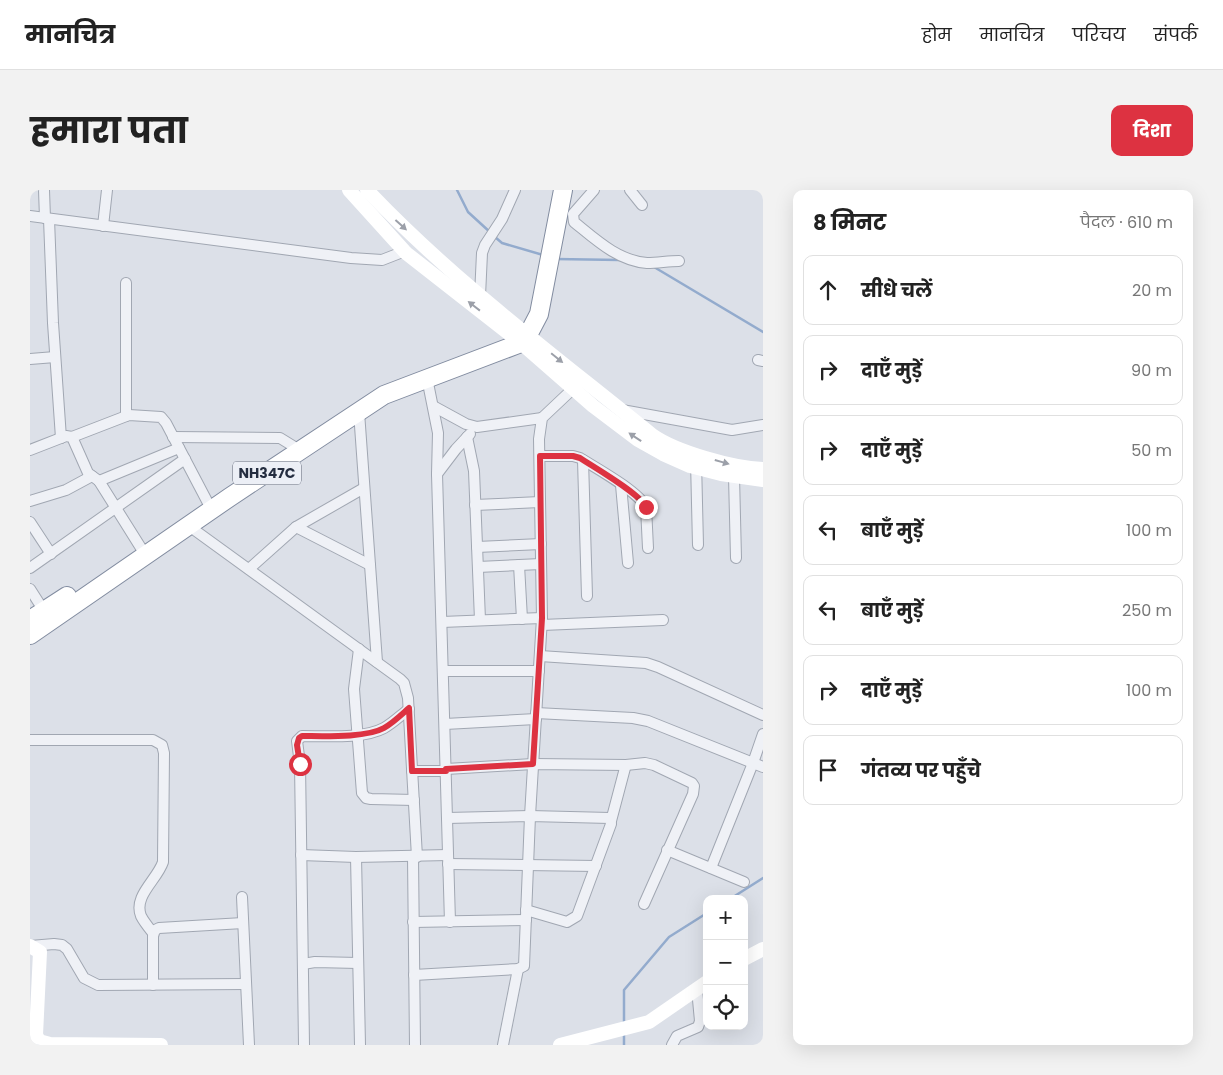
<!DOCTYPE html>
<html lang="hi">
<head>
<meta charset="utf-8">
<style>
	body { margin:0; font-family:Poppins,"Noto Sans Devanagari",sans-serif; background:#f2f2f2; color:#222 }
	.controls { position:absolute; right:15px; bottom:15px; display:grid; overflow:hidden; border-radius:10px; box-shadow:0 5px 20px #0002 }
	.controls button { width:45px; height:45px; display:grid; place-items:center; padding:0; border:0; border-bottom:1px solid #e0e0e0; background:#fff; color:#222; font:25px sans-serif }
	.stop { position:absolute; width:15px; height:15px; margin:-11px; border:4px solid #dd3241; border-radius:50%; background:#fff }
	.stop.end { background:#dd3241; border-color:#fff; box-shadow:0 1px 5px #0008 }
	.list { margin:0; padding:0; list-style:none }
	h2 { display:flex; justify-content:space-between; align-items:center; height:65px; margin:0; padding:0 20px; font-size:21px }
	h2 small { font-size:16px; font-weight:400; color:#767676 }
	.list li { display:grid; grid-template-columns:32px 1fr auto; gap:15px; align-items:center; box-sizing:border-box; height:70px; margin:0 10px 10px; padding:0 10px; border:1px solid #e0e0e0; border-radius:10px }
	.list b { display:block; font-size:19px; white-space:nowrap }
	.list em { font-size:16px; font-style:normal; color:#767676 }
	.icon { flex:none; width:28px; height:28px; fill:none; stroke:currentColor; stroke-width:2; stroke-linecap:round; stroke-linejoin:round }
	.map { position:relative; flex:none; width:733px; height:855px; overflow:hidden; border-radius:10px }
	header { display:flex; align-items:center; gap:30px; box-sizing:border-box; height:70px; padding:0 25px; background:#fff; border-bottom:1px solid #e0e0e0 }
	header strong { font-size:24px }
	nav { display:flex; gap:28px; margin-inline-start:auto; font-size:18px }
	.intro { display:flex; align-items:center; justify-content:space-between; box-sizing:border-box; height:120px; padding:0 30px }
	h1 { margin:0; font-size:35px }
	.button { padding:12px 22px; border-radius:10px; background:#dd3241; color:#fff; font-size:18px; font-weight:700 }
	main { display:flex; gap:30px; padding:0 30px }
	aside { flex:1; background:#fff; border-radius:10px; box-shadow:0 5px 20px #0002 }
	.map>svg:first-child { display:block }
</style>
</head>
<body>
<header>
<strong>मानचित्र</strong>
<nav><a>होम</a><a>मानचित्र</a><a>परिचय</a><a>संपर्क</a></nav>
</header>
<div class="intro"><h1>हमारा पता</h1><a class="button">दिशा</a></div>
<main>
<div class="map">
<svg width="733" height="855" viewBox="0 0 733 855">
	<rect width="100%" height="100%" fill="#dce0e8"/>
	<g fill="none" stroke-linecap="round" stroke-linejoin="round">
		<!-- stream -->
		<g stroke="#93abcd" stroke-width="2.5">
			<polyline points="427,0 438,22 461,43"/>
			<polyline points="465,47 472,53 513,65"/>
			<polyline points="525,69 590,70"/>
			<polyline points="624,77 733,142"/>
			<polyline points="700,709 733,688"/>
			<polyline points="594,834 594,800 639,747 677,723"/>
			<polyline points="594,842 594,855"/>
		</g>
		<!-- street casing -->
		<g stroke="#a1a7b2" stroke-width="12">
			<g id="street">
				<polyline points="14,0 15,28"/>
				<path d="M564 0 543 24 544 32C565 49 588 71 617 73 628 73 638 71 649 71"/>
				<polyline points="600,0 612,15"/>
				<polyline points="0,26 321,68 352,70 375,61"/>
				<polyline points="19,29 23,133 31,248"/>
				<polyline points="73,36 77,0"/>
				<polyline points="450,106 452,63 455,55 472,29 485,0"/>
				<polyline points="0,169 25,167"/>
				<polyline points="728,170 733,171"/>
				<polyline points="397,188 408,243 407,284 420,732"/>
				<polyline points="403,216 436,234 447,237 512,228"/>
				<polyline points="592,220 702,240 733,235"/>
				<polyline points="329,222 347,472"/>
				<polyline points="96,226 96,93"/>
				<polyline points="42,247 99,225 131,227 136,233 178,313"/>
				<polyline points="143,247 250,248 263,256"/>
				<polyline points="437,247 444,281 450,430"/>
				<polyline points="0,260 36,246 42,247 58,283 69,291 111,358"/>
				<path d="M510 266H543L550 268C566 278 608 301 616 317L618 358"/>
				<polyline points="553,270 557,406"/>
				<polyline points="666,271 668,355"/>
				<polyline points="407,284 426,259 440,244"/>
				<polyline points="704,286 706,368"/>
				<polyline points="69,291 149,258"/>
				<polyline points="591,295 598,373"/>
				<polyline points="0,311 36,300 62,286"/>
				<polyline points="445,315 510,312"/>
				<polyline points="0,332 21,364"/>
				<polyline points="159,336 370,489 374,493 378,508 387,667"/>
				<polyline points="266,337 340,375"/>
				<polyline points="447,357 511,354"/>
				<polyline points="489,375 492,429"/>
				<polyline points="448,377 511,374"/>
				<polyline points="0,378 155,269"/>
				<polyline points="219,379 266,337 334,298"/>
				<polyline points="0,399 14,421"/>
				<polyline points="412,432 512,428"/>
				<polyline points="512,435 633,430"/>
				<polyline points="329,459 324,499 332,603 336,608 341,609 384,610"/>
				<polyline points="510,466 616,473 628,477 733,525"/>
				<polyline points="413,481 509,481"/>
				<polyline points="506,523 603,528 618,531 733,577"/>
				<polyline points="415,534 506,529"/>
				<path d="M0 550H123L132 555 134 563 133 672C127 690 103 706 111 726 114 732 119 738 123 743"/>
				<polyline points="416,579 503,574 596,575 615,573 624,575 662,593 664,596 663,604 614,714"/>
				<polyline points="382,581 416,581"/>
				<polyline points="417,628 500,626 580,628 581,634 547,726 537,732 496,720"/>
				<polyline points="581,631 595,578"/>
				<polyline points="637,660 714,692"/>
				<polyline points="271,665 326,667 418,665"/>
				<polyline points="326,667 330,855"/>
				<polyline points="383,667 385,855"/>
				<polyline points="418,674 566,676"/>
				<polyline points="681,678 723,573 733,544"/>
				<polyline points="212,707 219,855"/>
				<polyline points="383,732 496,730"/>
				<polyline points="0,756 24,754 32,755 37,759 54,788 68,795 216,794"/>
				<polyline points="273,774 285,772 328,773"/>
				<polyline points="384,785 488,779 494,776 500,626 512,428 509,249 512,228 548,194"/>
				<polyline points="123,795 123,746 125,740 129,738 213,733"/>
				<path d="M274 855 270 574 267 551 272 546C295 546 334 549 354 538 363 533 371 525 379 519"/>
				<polyline points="473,855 488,779"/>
				<polyline points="642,855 647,846 668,837 670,831 667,799"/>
			</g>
		</g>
		<!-- highway casing -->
		<g stroke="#828ca0" stroke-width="20">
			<g id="highway">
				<polyline points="0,430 37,406"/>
				<polyline points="0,445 200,307 354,205 491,153 498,145 509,124 533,0"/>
			</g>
		</g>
		<!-- street -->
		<use href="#street" stroke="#eff1f6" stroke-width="10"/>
		<!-- secondary -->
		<g stroke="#fff" stroke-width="14">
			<polyline points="319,0 376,63 491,153 563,216 608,250 633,264 660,276 691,284 733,290"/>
			<path d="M337 0C423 91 525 166 622 245 646 262 703 278 733 279"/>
			<polyline points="0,756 10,762 6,845 9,851 20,854 131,855"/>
			<polyline points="714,769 733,759"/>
			<polyline points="530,855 619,832 677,792"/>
		</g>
		<!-- highway -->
		<use href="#highway" stroke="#fff" stroke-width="18"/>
	</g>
	<!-- one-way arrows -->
	<defs><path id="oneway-solid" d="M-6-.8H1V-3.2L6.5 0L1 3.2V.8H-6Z" transform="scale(1.25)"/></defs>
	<g fill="#9ca0a9">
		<use href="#oneway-solid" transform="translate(371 35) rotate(42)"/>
		<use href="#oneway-solid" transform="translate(444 116) rotate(-142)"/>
		<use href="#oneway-solid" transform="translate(527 168) rotate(39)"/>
		<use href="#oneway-solid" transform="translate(605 247) rotate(-146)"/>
		<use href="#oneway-solid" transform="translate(692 272) rotate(16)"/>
	</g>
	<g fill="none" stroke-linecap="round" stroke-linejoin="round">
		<!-- route -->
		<path stroke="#dd3241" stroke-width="6" d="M270 574 267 555 269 548 272 546C293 546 336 548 354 538 363 533 371 525 379 518L382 581H416V579L503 574 512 428 510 266H543L550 268C565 278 609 303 616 317"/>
	</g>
	<g text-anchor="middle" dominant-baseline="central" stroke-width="4" stroke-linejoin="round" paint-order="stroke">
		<!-- shield labels -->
		<rect fill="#eceff6" stroke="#606777" stroke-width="1" x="203" y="271.5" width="68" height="23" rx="4"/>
		<g font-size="14" font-weight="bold" fill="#242d40">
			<text x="237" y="283">NH347C</text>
		</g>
	</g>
</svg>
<div class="controls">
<button>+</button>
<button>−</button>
<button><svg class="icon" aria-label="locate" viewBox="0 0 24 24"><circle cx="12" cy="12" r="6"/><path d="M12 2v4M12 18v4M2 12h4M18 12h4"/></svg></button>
</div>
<div class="stop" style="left:270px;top:574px"></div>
<div class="stop end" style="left:616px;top:317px"></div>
</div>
<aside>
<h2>8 मिनट<small>पैदल · 610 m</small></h2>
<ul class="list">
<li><svg class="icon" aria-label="ahead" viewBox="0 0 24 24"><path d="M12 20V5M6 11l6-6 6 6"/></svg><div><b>सीधे चलें</b></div><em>20 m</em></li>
<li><svg class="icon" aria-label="right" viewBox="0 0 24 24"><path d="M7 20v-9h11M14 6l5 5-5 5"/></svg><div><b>दाएँ मुड़ें</b></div><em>90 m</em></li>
<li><svg class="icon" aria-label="right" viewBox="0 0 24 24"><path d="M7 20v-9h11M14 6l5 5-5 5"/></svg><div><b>दाएँ मुड़ें</b></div><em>50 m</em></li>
<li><svg class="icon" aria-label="left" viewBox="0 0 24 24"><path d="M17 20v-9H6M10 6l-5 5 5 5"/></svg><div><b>बाएँ मुड़ें</b></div><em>100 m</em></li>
<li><svg class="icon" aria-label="left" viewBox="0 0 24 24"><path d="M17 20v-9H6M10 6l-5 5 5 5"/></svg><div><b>बाएँ मुड़ें</b></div><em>250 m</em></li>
<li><svg class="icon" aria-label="right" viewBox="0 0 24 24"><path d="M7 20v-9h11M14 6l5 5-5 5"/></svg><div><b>दाएँ मुड़ें</b></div><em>100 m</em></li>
<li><svg class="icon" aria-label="arrive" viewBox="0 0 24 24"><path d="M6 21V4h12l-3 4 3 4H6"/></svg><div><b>गंतव्य पर पहुँचे</b></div></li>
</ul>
</aside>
</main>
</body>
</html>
